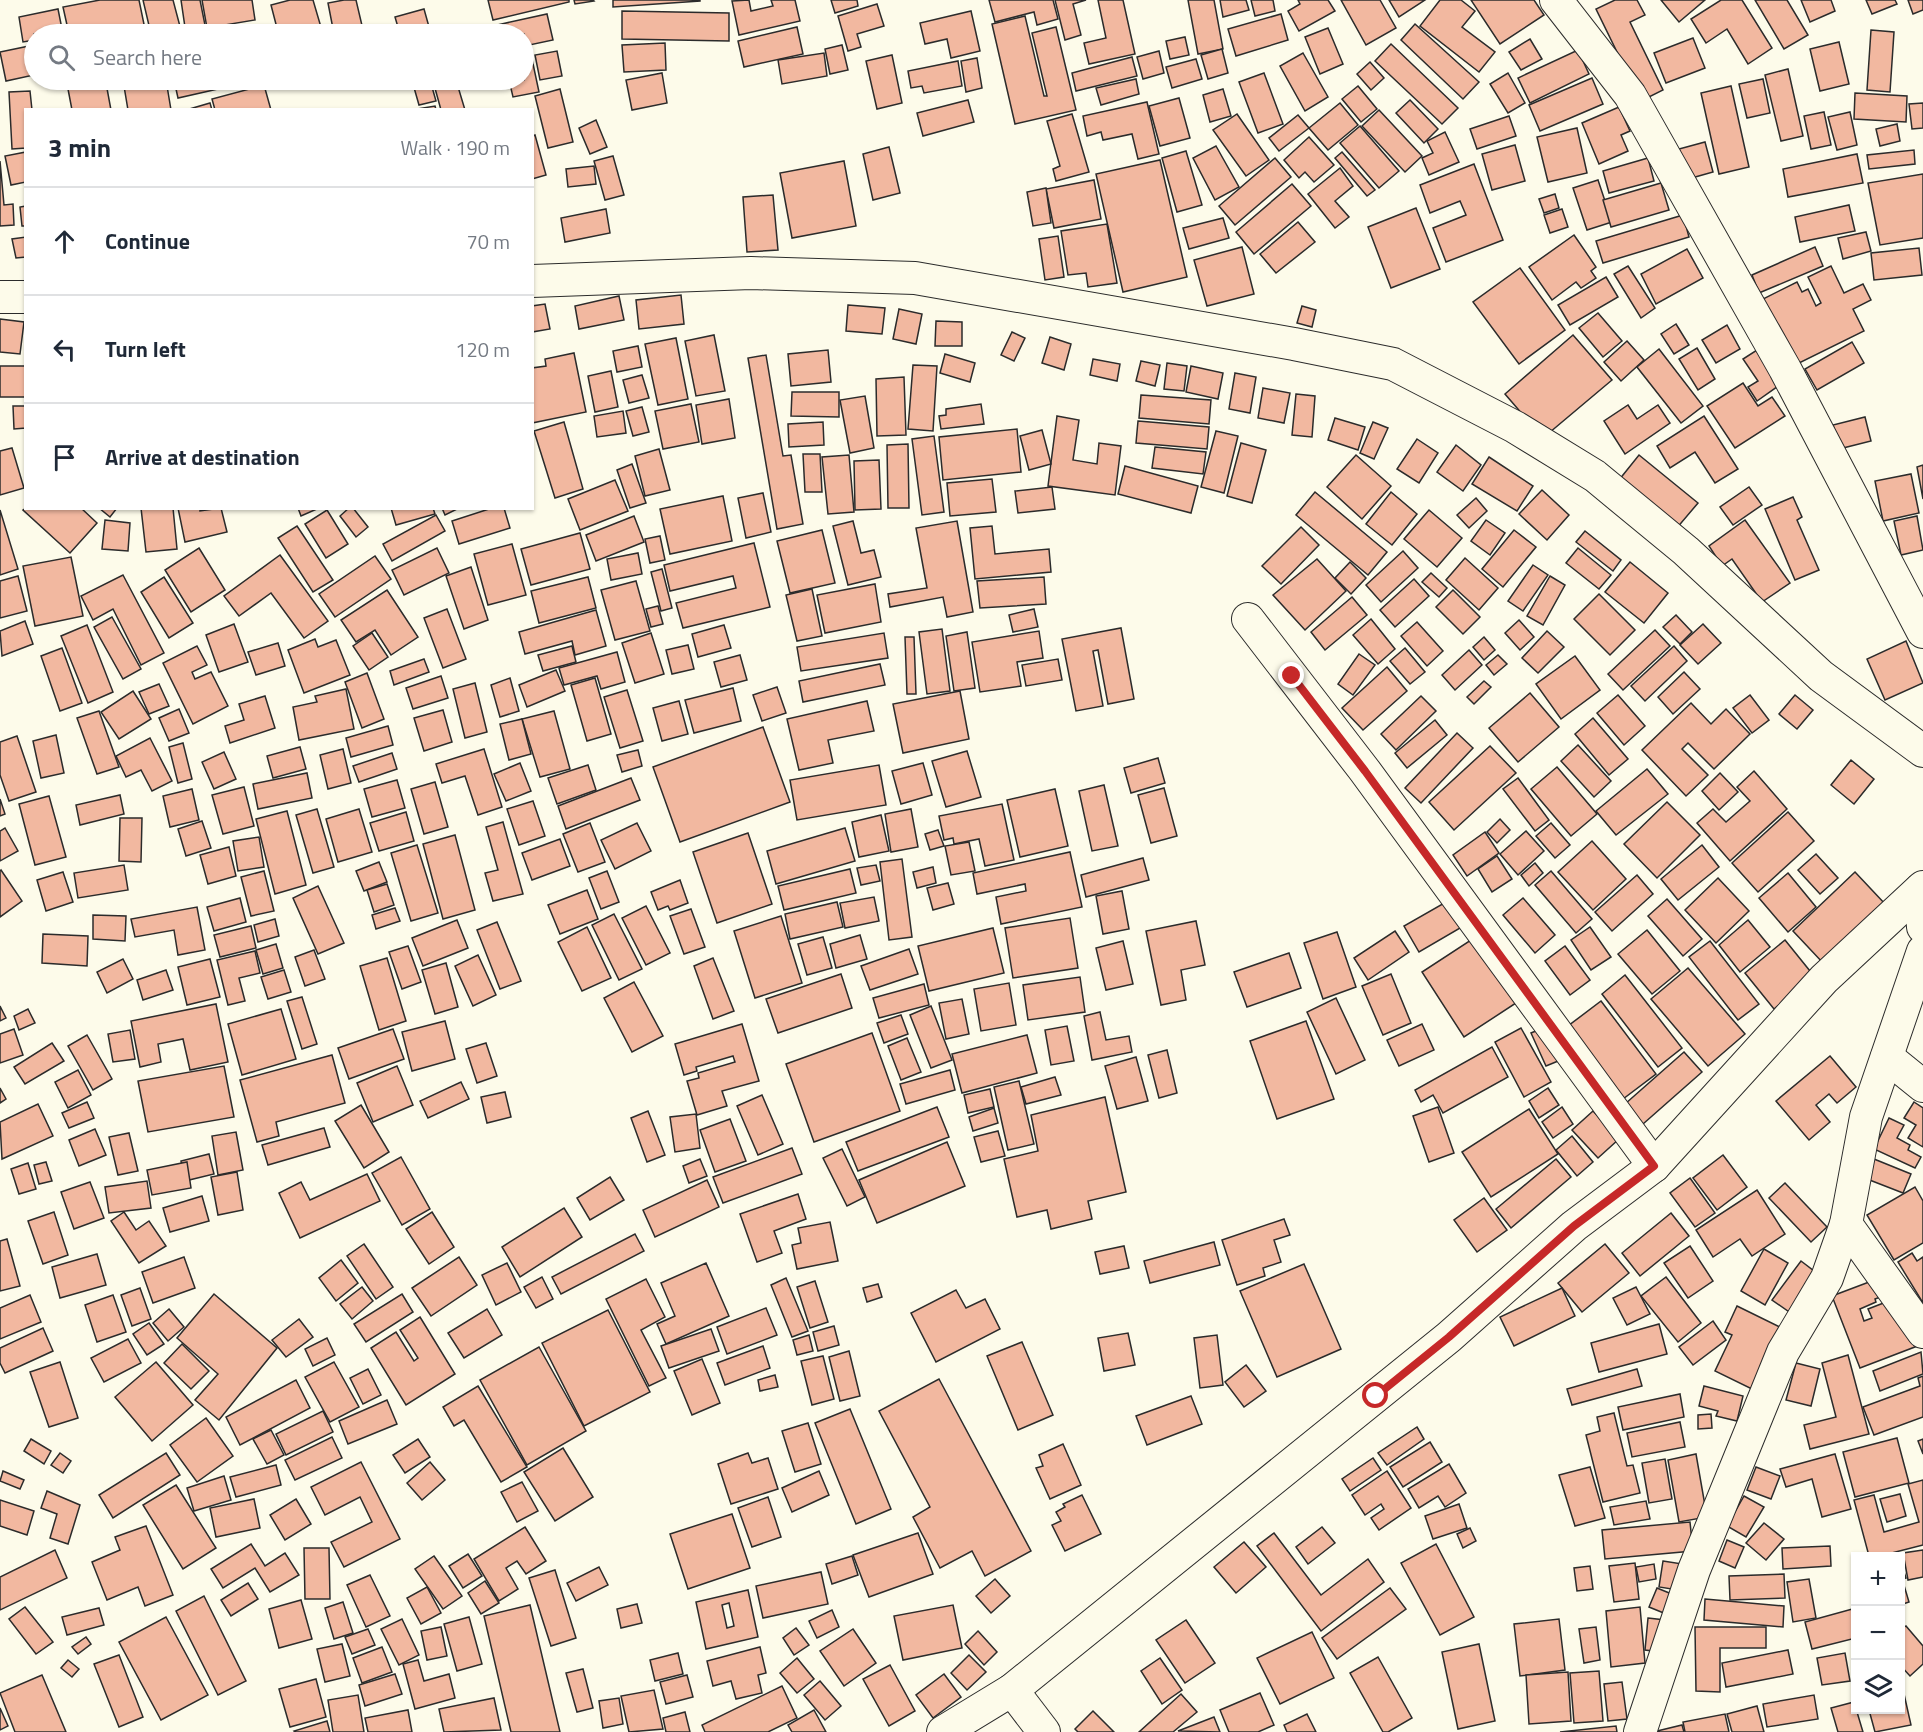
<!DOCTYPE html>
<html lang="en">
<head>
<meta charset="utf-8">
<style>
	body { margin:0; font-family:"Titillium Web",sans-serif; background:#f6f6f7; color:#1f2937 }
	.controls { position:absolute; right:18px; bottom:18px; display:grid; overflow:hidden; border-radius:0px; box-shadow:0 2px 4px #0004 }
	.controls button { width:54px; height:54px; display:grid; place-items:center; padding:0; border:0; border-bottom:2px solid #e0e1e3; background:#fff; color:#1f2937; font:30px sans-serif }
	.stop { position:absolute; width:18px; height:18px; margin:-14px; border:4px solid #c62828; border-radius:50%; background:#fff }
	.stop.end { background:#c62828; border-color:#fff; box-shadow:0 2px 6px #0008 }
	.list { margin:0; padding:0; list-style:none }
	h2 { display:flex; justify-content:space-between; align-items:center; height:78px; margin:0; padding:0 24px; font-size:26px }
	h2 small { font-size:20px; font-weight:400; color:#747a83 }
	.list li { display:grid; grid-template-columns:39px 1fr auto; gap:18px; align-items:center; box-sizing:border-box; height:108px; padding:0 24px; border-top:2px solid #e0e1e3 }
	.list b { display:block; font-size:22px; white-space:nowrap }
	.list em { font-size:20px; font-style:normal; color:#747a83 }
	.icon { flex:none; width:33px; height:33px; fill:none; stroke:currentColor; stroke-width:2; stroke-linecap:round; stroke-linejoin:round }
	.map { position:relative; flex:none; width:1923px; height:1732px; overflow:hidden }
	.search { position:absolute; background:#fff; box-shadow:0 2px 4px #0004; left:24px; top:24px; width:510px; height:66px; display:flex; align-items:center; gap:15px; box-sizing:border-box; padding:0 21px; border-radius:33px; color:#747a83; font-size:22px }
	.panel { position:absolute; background:#fff; box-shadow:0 2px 4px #0004; left:24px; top:108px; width:510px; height:402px; border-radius:0px }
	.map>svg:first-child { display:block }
</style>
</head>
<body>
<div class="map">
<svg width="1923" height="1732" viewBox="0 0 1923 1732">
	<rect width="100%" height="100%" fill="#fdfbea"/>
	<!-- building -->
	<g fill="#f2b8a0" stroke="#2b2b2b" stroke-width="1.5" fill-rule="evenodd">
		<polygon points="100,0 139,0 146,34 69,34 63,7"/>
		<polygon points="143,0 173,0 182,34 151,34"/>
		<polygon points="181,0 200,0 206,30 186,34"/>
		<polygon points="202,0 252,0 255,20 207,28"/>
		<polygon points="290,0 313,0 323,34 303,34 300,26 278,32 271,5"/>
		<polygon points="344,0 356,0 364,34 334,34 328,3"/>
		<polygon points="488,0 569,0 569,2 493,20"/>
		<polygon points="574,0 593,0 594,1 575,4"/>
		<polygon points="613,0 700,0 700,1 613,7"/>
		<polygon points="749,0 751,11 773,6 771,0 795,0 800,21 739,35 732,1"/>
		<polygon points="831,0 857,0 858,6 835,13"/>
		<polygon points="989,0 1053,0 1058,19 1037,25 1034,12 995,22"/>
		<polygon points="1055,0 1086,0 1073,4 1081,35 1065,40"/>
		<polygon points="1098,0 1123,0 1135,54 1089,64 1084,43 1106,38"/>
		<polygon points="1188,0 1214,0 1223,49 1198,54"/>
		<polygon points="1220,0 1246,0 1249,10 1223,17"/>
		<polygon points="1251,0 1273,0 1275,11 1255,16"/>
		<polygon points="1298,0 1328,0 1335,11 1299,31 1288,11 1300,4"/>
		<polygon points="1341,0 1380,0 1396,28 1366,45"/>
		<polygon points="1389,0 1425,0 1399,17"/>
		<polygon points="1440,0 1461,0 1475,11 1462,27 1495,52 1479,72 1420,26"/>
		<polygon points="1471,0 1534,0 1544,15 1500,44"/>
		<polygon points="1615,0 1637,0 1645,15 1630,22 1663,90 1641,101 1596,9"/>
		<polygon points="1661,0 1705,0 1679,22"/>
		<polygon points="1721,0 1742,0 1772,48 1748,64 1727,29 1706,43 1691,19"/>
		<polygon points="1755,0 1787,0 1808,35 1784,49"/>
		<polygon points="1801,0 1831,0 1835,11 1810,22"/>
		<polygon points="1866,0 1895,0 1897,4 1872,14"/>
		<polygon points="1908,0 1923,0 1923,10 1913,14"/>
		<polygon points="877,4 884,26 857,34 861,47 848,51 838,16"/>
		<polygon points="58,9 63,34 34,34 34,40 23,42 19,17"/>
		<polygon points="424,9 431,34 400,34 395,17"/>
		<polygon points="622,11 729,13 729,41 622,39"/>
		<polygon points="971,11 980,51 951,58 947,39 925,44 920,23"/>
		<polygon points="547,14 553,40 529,45 539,92 513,97 509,80 524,80 524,34 499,34 497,25"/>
		<polygon points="1281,14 1288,40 1236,56 1228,29"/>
		<polygon points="1025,16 1044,96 1047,96 1032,33 1056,27 1076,110 1015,124 992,24"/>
		<polygon points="1415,24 1479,82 1463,99 1401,40"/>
		<polygon points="260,27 262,34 222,34"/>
		<polygon points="797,27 803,54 744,67 738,41"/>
		<polygon points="1328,28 1343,64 1320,74 1305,37"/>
		<polygon points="1871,30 1894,32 1890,92 1867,90"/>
		<polygon points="1185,37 1189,55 1170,59 1166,41"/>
		<polygon points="1693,38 1705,68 1666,83 1654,53"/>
		<polygon points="1530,39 1542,59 1521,70 1509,52"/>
		<polygon points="1839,42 1849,84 1820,91 1810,49"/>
		<polygon points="665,43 666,70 624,72 622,45"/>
		<polygon points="1391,44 1458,108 1442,124 1375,61"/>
		<polygon points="34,45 34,75 6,81 0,52"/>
		<polygon points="842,45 848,70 830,74 825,49"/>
		<polygon points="1222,49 1228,73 1208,79 1201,55"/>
		<polygon points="1578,50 1589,74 1530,103 1518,78"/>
		<polygon points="557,51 562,76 540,80 535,55"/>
		<polygon points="1159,51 1164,73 1143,79 1137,57"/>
		<polygon points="824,53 827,76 782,84 778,60"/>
		<polygon points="1303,53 1328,97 1305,111 1280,66"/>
		<polygon points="892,55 902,103 877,109 866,61"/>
		<polygon points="1132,57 1137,76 1076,91 1072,73"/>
		<polygon points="977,58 982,88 966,92 961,61"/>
		<polygon points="1196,59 1202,79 1172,88 1166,67"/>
		<polygon points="958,61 962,86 924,93 922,86 911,88 908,71"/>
		<polygon points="1370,62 1384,78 1371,90 1357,74"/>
		<polygon points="1788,69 1803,136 1781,141 1765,75"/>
		<polygon points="662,73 667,103 632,110 626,80"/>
		<polygon points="1264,73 1283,124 1258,133 1239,82"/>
		<polygon points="1508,73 1525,103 1508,113 1490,84"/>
		<polygon points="1592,78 1603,104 1540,131 1529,105"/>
		<polygon points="1136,79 1139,94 1101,105 1096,88"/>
		<polygon points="1763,79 1770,113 1747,118 1739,84"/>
		<polygon points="159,80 166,80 171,110 128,110 124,86"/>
		<polygon points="174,80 226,80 227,87 178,98"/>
		<polygon points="430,80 436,101 419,105 413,84"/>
		<polygon points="438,80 456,80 465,110 441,110 433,81"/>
		<polygon points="106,83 111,110 72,110 68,89"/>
		<polygon points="264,85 271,110 215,110 212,99"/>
		<polygon points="1358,86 1377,109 1361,122 1342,99"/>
		<polygon points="1731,86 1749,167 1719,174 1701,93"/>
		<polygon points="560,89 573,142 548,148 535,96"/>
		<polygon points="1223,89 1231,116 1210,122 1203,95"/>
		<polygon points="30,91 32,110 26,110 26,148 12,149 9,92"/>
		<polygon points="1855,93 1907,96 1906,122 1854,119"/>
		<polygon points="1179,98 1190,138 1160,146 1149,106"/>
		<polygon points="968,100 974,122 923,136 917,113"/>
		<polygon points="1410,100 1438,129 1424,143 1396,113"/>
		<polygon points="1147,102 1159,154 1138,159 1132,134 1103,140 1101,132 1087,136 1083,116"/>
		<polygon points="210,103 212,110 186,110"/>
		<polygon points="1340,103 1358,125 1328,150 1309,128"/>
		<polygon points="1923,103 1923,128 1912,129 1909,104"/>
		<polygon points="435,106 436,110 417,109"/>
		<polygon points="1619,107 1630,131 1621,135 1628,151 1599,164 1582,123"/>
		<polygon points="1379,110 1422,156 1405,172 1362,126"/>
		<polygon points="1824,112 1831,145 1811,149 1804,116"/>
		<polygon points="1850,112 1857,145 1837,150 1828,117"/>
		<polygon points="1072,114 1089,172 1056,181 1053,169 1060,166 1047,121"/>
		<polygon points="1237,114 1269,160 1246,176 1213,130"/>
		<polygon points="1298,115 1309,128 1279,151 1269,138"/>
		<polygon points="1509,116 1516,136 1477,149 1470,129"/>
		<polygon points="596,120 607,147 590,154 579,128"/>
		<polygon points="1897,124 1900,141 1880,146 1876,129"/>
		<polygon points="1360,126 1399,171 1379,188 1340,143"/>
		<polygon points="1577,128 1587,173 1548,182 1537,137"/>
		<polygon points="1445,132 1459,162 1429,175 1422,158 1433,153 1427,141"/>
		<polygon points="535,135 546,175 532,179 532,136"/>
		<polygon points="1309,137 1334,165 1314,182 1305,172 1299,178 1284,160"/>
		<polygon points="1705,142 1713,172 1688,179 1679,149"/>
		<polygon points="1515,145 1525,181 1492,190 1482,154"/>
		<polygon points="1216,146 1239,187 1215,200 1193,158"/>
		<polygon points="889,147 900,193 873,200 863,154"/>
		<polygon points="1914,150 1915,164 1869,169 1867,155"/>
		<polygon points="1186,151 1202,205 1177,212 1162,158"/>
		<polygon points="26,152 26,182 11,185 5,156"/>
		<polygon points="1342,152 1375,190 1367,196 1335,158"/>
		<polygon points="1857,154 1863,183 1788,197 1783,169"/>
		<polygon points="613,156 624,195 605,200 594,161"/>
		<polygon points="1275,158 1291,177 1235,225 1219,206"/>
		<polygon points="1648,158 1654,181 1609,193 1603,171"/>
		<polygon points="1160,160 1187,277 1123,292 1096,174"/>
		<polygon points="0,161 4,205 13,204 14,225 0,226"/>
		<polygon points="844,161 856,226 792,238 780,173"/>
		<polygon points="1474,164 1503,240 1446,262 1433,228 1466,215 1460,201 1430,213 1420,185"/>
		<polygon points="594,166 596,184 568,187 566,169"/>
		<polygon points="1340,168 1353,186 1335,201 1349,217 1335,228 1308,194"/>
		<polygon points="1923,174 1923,238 1880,245 1868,183"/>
		<polygon points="1094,180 1101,219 1054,228 1046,189"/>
		<polygon points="1598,180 1612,222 1587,230 1573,188"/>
		<polygon points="1661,183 1669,210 1611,227 1603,200"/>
		<polygon points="1292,184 1311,206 1254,254 1236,232"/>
		<polygon points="1046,188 1051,223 1033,226 1027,192"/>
		<polygon points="1555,194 1559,208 1544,213 1539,199"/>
		<polygon points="773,195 778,250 747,252 743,197"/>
		<polygon points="1849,205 1855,231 1800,242 1795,217"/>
		<polygon points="26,206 26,226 22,226 20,207"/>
		<polygon points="1416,208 1440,269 1391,288 1368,227"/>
		<polygon points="606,209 610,233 565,242 561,218"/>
		<polygon points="1562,209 1568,227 1550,233 1544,215"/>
		<polygon points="1683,215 1689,237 1603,263 1596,241"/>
		<polygon points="1223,218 1229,238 1189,249 1183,228"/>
		<polygon points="1298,222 1315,242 1276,273 1260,254"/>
		<polygon points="1107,224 1117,283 1088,287 1086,273 1068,275 1061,231"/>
		<polygon points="1866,232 1871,251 1843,259 1838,238"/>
		<polygon points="1574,235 1596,267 1591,271 1596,278 1581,288 1576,282 1552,300 1529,267"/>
		<polygon points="1058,236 1064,277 1045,280 1039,239"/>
		<polygon points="26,237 26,257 16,258 12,239"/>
		<polygon points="1242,247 1254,294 1207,306 1194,260"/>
		<polygon points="1815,247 1823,266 1759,293 1752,275"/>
		<polygon points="1919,248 1922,275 1874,280 1871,253"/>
		<polygon points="1687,249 1703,278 1656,304 1641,274"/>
		<polygon points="1628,266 1655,308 1641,318 1614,274"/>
		<polygon points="1831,266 1844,293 1863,284 1871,300 1853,309 1864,331 1791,367 1759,301 1797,282 1802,292 1808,289 1816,306 1821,303 1808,277"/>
		<polygon points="1520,268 1565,330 1519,364 1473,302"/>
		<polygon points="1606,277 1618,297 1570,325 1558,305"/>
		<polygon points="681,295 684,324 639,329 636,300"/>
		<polygon points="619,296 624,320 579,329 575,306"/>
		<polygon points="545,304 550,329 532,332 532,306"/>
		<polygon points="848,305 885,308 882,334 846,331"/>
		<polygon points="1302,306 1316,310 1312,327 1297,323"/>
		<polygon points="899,309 922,314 916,344 893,339"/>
		<polygon points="1598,313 1622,341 1603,357 1579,328"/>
		<polygon points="0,319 24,322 20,354 0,352"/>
		<polygon points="936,321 962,322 962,346 935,346"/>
		<polygon points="1676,324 1689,345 1674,354 1661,334"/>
		<polygon points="1727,325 1740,349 1716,363 1702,340"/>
		<polygon points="1012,332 1025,338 1014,361 1001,355"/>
		<polygon points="714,335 725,391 696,396 685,341"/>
		<polygon points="1573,335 1612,380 1543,438 1505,394"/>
		<polygon points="1050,337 1071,344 1064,370 1042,363"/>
		<polygon points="676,338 688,399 658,405 645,344"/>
		<polygon points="1627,341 1644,360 1621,381 1604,362"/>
		<polygon points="1852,342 1864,363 1817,390 1805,369"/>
		<polygon points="638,346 642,367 617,372 613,351"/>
		<polygon points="1697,348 1715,379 1698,390 1679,359"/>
		<polygon points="1659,349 1703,406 1681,423 1637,367"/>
		<polygon points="828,350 831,382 791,386 788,354"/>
		<polygon points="1757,350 1781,384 1757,401 1748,387 1758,381 1743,359"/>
		<polygon points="574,353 586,412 532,423 532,368 546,366 545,359"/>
		<polygon points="945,354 975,363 970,382 940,373"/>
		<polygon points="766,355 783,456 791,455 803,524 777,529 748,358"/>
		<polygon points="1093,359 1120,364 1117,381 1090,375"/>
		<polygon points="1141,361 1160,365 1155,386 1136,381"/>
		<polygon points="1167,363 1187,366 1184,391 1164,389"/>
		<polygon points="913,365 937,366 933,431 908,429"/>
		<rect x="0" y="366" width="26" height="31"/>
		<polygon points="1191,366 1223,373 1218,399 1186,392"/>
		<polygon points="611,371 618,407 595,412 588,376"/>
		<polygon points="1235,373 1256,377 1250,413 1229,409"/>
		<polygon points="642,375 649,398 629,403 623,380"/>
		<polygon points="904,377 906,435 877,436 876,379"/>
		<polygon points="1743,383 1758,406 1772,397 1785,416 1735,448 1707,406"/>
		<polygon points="1263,388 1290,393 1284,423 1258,418"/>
		<polygon points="792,392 839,392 839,417 791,416"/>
		<polygon points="1296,394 1315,396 1312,437 1292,435"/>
		<polygon points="1141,395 1211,400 1209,424 1139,418"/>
		<polygon points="865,396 874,448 850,453 840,400"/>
		<polygon points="729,399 735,438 702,444 696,405"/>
		<polygon points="691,404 699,442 663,449 655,411"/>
		<polygon points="981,404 984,424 941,429 939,416 946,415 946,409"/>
		<polygon points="1628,405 1637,419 1658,405 1670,423 1625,454 1604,421"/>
		<polygon points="13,406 26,406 26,428 14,429"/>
		<polygon points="642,407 649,432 633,436 626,411"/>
		<polygon points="623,411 626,433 597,437 594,416"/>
		<polygon points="1057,416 1079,420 1073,460 1097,464 1099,443 1121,446 1115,495 1048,486"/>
		<polygon points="1704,416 1738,469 1715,483 1695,452 1670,468 1657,446"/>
		<polygon points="1865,417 1871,441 1839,449 1833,425"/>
		<polygon points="1335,418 1365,427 1358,450 1328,440"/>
		<polygon points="1138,421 1209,427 1207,449 1136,443"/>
		<polygon points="564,422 583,489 555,498 534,431"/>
		<polygon points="823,422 824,445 789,447 788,424"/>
		<polygon points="1373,422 1388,428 1374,459 1360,453"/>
		<polygon points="1017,429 1021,472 943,480 939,437"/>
		<polygon points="1042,430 1051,464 1029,470 1020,436"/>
		<polygon points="1216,431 1238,436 1224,493 1201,487"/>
		<polygon points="934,436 944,512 922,515 912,439"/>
		<polygon points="1417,439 1438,453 1419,483 1397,469"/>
		<polygon points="1241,443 1266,450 1252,503 1227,496"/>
		<polygon points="908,444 909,508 888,508 887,445"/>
		<polygon points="1456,445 1481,465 1463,491 1437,472"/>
		<polygon points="1155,447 1206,452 1203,474 1152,468"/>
		<polygon points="12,448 24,488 0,495 0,451"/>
		<polygon points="659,449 670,490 645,496 635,456"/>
		<polygon points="803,454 820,454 822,492 805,492"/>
		<polygon points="849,455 854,512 828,514 822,457"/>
		<polygon points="1356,455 1391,486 1362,519 1327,487"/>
		<polygon points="1639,455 1698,503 1676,529 1619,480"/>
		<polygon points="1489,457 1533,486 1517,511 1472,484"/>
		<polygon points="879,460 881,509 855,510 854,461"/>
		<polygon points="632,464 646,503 630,508 617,470"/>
		<polygon points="1923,465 1923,499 1917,467"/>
		<polygon points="1125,466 1198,486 1191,513 1118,494"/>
		<polygon points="1911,474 1919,513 1883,521 1875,481"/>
		<polygon points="992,479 996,512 950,516 947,483"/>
		<polygon points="615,480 628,511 580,530 568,499"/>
		<polygon points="1052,487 1055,509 1018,513 1015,491"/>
		<polygon points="1749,487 1762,505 1733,525 1720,507"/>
		<polygon points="1542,490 1569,515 1547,540 1519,514"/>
		<polygon points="1315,492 1387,552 1368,575 1296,515"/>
		<polygon points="1391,492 1417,514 1392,545 1366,524"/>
		<polygon points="763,493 771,532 746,538 738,498"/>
		<polygon points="723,496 732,541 670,554 660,509"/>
		<polygon points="1793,497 1802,517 1797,520 1819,570 1795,580 1765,509"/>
		<polygon points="1476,498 1487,511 1469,528 1457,515"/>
		<polygon points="26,508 81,508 97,523 70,553 23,510"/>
		<polygon points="99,508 117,508 110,517"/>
		<polygon points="141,508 173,508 177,549 146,552"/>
		<polygon points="178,508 200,508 200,511 221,508 227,532 185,542"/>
		<polygon points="298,508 319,508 301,516"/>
		<polygon points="349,508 353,508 368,527 356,537 340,516"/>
		<polygon points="391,508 433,508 435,514 396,525"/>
		<polygon points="442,508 459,508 445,515"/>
		<polygon points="492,508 504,508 510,528 459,544 452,521"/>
		<polygon points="0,510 18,569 0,575"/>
		<polygon points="327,510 348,544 326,558 305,524"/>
		<polygon points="1429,510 1462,538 1437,567 1404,539"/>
		<polygon points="436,515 445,531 392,561 383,544"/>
		<polygon points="634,516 644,542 596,561 586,535"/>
		<polygon points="1917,516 1923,550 1901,555 1894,521"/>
		<polygon points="105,520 130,523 128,551 102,549"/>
		<polygon points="1486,520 1505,533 1490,555 1471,541"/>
		<polygon points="1745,520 1790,583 1762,602 1732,559 1722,566 1709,546"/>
		<polygon points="853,521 861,553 874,550 881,577 848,585 833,526"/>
		<polygon points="957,521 973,612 947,617 943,597 890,607 888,594 927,588 916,528"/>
		<polygon points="297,526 333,580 313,592 278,538"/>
		<polygon points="992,526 995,554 1049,549 1051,572 975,579 970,528"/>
		<polygon points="1301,527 1319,545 1281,584 1262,566"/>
		<polygon points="822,530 835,583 790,593 777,541"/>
		<polygon points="1514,530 1536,547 1503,587 1482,569"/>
		<polygon points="1585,531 1621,560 1613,571 1576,542"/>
		<polygon points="580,533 590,569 531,585 521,549"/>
		<polygon points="660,536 665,560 650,563 645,539"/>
		<polygon points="754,543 770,607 683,628 676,603 736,588 733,576 670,591 664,565"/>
		<polygon points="512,544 526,595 488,605 474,554"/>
		<polygon points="199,548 225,590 191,612 165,570"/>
		<polygon points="437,548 449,573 404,595 392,570"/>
		<polygon points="1578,548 1611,575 1599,589 1566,563"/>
		<polygon points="1403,551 1418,568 1381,602 1366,585"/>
		<polygon points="638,553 642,574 611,580 607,559"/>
		<polygon points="280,555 328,621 304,638 271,593 239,616 224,596"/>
		<polygon points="375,556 391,579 335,617 319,594"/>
		<polygon points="71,557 83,616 35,626 23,566"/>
		<polygon points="1465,558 1498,588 1479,610 1446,580"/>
		<polygon points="1317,559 1346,591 1305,630 1273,595"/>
		<polygon points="1350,562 1366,578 1351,594 1335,578"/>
		<polygon points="1630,562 1668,593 1644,623 1605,592"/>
		<polygon points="1533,565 1548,575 1523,611 1508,601"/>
		<polygon points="471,567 488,620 464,629 446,576"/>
		<polygon points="662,569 672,608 661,611 651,572"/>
		<polygon points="1431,573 1447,588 1439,597 1422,582"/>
		<polygon points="123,575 164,653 141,665 113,609 93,620 81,596"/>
		<polygon points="18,576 27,611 0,618 0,581"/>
		<polygon points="1550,576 1565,585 1543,625 1527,616"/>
		<polygon points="164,577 193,623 169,638 141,592"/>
		<polygon points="588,577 596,608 539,623 531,591"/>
		<polygon points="1044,577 1046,604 980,608 977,581"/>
		<polygon points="1414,579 1429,596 1395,627 1380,610"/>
		<polygon points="636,581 650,631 615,640 601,590"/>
		<polygon points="875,584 881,622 825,633 817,595"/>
		<polygon points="812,589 822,636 797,641 786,595"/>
		<polygon points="387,590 418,637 391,655 375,630 356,642 341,620"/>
		<polygon points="1453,590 1480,617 1463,634 1436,607"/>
		<polygon points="1599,594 1635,630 1610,655 1574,619"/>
		<polygon points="1352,597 1367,615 1325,650 1311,632"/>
		<polygon points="658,606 663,624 651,627 646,609"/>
		<polygon points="447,609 466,659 443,668 424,618"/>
		<polygon points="1034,609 1038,627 1013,632 1009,615"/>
		<polygon points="596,610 606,646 575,655 572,641 525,654 519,632"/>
		<polygon points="1676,615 1692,632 1680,644 1663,627"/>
		<polygon points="112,617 141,669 123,679 94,627"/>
		<polygon points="1371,619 1395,649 1378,664 1353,635"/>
		<polygon points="1519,620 1534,637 1520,650 1505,633"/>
		<polygon points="25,621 33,644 2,656 0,631"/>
		<polygon points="1417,622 1443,651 1427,666 1401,636"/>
		<polygon points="234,624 248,662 219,672 206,635"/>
		<polygon points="1703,624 1721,643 1698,664 1680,645"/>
		<polygon points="87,625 113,692 88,703 61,636"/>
		<polygon points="724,625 731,648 698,657 692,634"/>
		<polygon points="1121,628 1134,699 1108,704 1098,650 1093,651 1103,706 1076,711 1062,639"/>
		<polygon points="942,629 950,691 927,694 919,632"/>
		<polygon points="1655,630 1670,646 1623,690 1608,674"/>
		<polygon points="1039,631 1043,658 1017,662 1021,686 980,692 972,642"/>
		<polygon points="1547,631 1564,647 1538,673 1522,658"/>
		<polygon points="967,632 975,688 954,691 946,636"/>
		<polygon points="372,633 388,657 369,670 353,646"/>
		<polygon points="651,633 664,674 635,683 622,643"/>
		<polygon points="884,633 888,658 801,671 797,647"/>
		<polygon points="905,637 914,637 916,694 907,694"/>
		<polygon points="1484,637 1495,650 1484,660 1473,647"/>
		<polygon points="315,639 318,647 336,640 350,675 304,693 288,650"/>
		<polygon points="1906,641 1923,683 1885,700 1867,659"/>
		<polygon points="278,643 285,666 256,675 248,652"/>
		<polygon points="688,645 694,669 672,674 666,650"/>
		<polygon points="197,646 207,665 192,672 195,679 211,672 228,706 193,724 163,663"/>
		<polygon points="572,646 576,662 543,671 538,655"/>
		<polygon points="1674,646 1687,661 1645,701 1631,686"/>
		<polygon points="62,648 82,703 60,711 41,656"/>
		<polygon points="1405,648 1425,672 1410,684 1390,661"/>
		<polygon points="1469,650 1482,665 1455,690 1442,675"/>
		<polygon points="617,652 625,682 601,689 597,676 564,685 559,668"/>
		<polygon points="1359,654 1375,665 1353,695 1338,684"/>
		<polygon points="740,655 747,680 721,687 714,662"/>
		<polygon points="1498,655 1507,664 1494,675 1486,665"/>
		<polygon points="1575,656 1600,690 1561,719 1536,684"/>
		<polygon points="424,659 429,672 394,685 390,671"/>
		<polygon points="1058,659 1062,680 1026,686 1022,665"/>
		<polygon points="880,664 885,685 803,702 799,681"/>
		<polygon points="1387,667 1407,691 1363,730 1342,708"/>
		<polygon points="556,670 565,691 527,707 519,685"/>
		<polygon points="1684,672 1700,689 1673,714 1658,697"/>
		<polygon points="367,673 384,719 362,728 345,682"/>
		<polygon points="441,676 448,698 413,709 406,688"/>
		<polygon points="510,678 519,711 500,717 491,685"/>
		<polygon points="595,678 611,734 587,741 571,685"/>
		<polygon points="1484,681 1491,687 1474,704 1467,697"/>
		<polygon points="475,683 487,732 465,738 453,689"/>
		<polygon points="159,684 169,706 149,714 139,692"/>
		<polygon points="777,687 786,713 762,721 753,695"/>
		<polygon points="733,688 741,721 694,733 685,700"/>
		<polygon points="346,689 354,729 299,740 293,707 317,702 315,696"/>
		<polygon points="627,690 643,741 620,748 604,697"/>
		<polygon points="133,691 151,719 119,739 101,712"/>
		<polygon points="960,691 969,739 903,753 893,704"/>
		<polygon points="1530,693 1559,727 1518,762 1489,728"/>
		<polygon points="1618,695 1645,726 1624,745 1597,713"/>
		<polygon points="1750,695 1769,720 1752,733 1733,708"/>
		<polygon points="1795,695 1813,710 1797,729 1779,714"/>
		<polygon points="265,696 275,728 230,743 225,726 244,720 239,704"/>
		<polygon points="1421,696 1436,711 1396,750 1381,734"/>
		<polygon points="679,701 688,734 662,741 653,708"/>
		<polygon points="867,701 874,731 828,740 833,763 799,770 787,719"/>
		<polygon points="1691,703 1711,724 1726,709 1750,734 1714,769 1688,743 1682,749 1708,775 1686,796 1642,750"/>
		<polygon points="179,709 189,733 169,741 159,718"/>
		<polygon points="443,710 452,742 424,751 414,718"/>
		<polygon points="99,711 119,767 97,774 77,718"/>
		<polygon points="554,711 570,769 540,777 522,719"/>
		<polygon points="1593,718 1628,759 1609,775 1575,734"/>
		<polygon points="522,719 531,754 509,760 500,724"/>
		<polygon points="1435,720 1447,735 1407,768 1395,753"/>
		<polygon points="388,726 393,745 351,757 346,738"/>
		<polygon points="763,727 790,802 680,842 653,767"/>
		<polygon points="1457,733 1473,748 1421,803 1405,788"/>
		<polygon points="56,735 64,773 41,778 33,741"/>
		<polygon points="17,736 36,792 9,801 0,775 0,742"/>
		<polygon points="150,738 172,781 152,791 141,770 126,777 116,756"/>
		<polygon points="183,743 192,779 178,783 169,747"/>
		<polygon points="1578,745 1611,781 1594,797 1561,761"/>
		<polygon points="1490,746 1516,773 1454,830 1429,802"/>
		<polygon points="300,747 306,769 273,778 267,756"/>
		<polygon points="343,749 351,783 328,789 320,755"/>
		<polygon points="484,749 502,807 478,815 465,776 442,783 436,764"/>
		<polygon points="638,750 642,766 622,772 617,755"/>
		<polygon points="967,751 981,797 946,807 932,761"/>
		<polygon points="224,752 236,779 214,789 202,762"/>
		<polygon points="392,753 397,769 359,782 353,766"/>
		<polygon points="1158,758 1165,783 1131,793 1124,768"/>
		<polygon points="1851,760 1874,779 1854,804 1831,785"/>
		<polygon points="520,763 531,791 506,801 494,774"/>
		<polygon points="923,763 932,795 901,804 892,771"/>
		<polygon points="588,765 596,790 557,804 548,778"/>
		<polygon points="879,765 886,805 797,820 790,780"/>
		<polygon points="1557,767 1597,814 1571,836 1531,789"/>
		<polygon points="1647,769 1668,794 1616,835 1596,811"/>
		<polygon points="1754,771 1787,809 1730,861 1697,823 1713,809 1726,822 1750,801 1737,787"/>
		<polygon points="307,773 312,798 258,809 253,784"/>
		<polygon points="1720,773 1738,792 1719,810 1702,791"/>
		<polygon points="631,778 640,800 566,829 558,806"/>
		<polygon points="1518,778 1549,820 1535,831 1503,789"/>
		<polygon points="397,780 405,808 372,817 364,789"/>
		<polygon points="435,782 448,827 424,834 411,789"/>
		<polygon points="1104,785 1118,846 1092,851 1079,791"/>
		<polygon points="244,787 254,826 223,834 212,795"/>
		<polygon points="1164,788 1177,836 1151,843 1138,795"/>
		<polygon points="192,789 199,820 170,827 163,796"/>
		<polygon points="1055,789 1068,846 1020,857 1007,800"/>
		<polygon points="120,795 124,814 80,825 76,805"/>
		<polygon points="49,796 66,857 35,865 19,804"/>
		<polygon points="0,799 5,814 0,816"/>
		<polygon points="533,801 545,836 519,845 507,809"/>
		<polygon points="1667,802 1700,835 1657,878 1624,844"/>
		<polygon points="1002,804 1014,860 985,866 979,839 954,844 953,838 944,840 939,816"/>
		<polygon points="317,809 334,867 313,873 296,815"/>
		<polygon points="359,809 372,852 338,862 326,819"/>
		<polygon points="911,809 918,847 891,852 885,814"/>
		<polygon points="287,811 306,885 275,894 256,819"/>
		<polygon points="406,812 414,841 379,851 370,823"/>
		<polygon points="1788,812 1814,841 1758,892 1732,863"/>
		<polygon points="881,815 889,851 859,857 852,822"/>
		<polygon points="120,818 142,818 141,862 119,861"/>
		<polygon points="1500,819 1510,830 1497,843 1487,832"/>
		<polygon points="202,821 211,848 186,856 178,829"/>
		<polygon points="503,822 523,894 493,901 485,873 498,870 486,827"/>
		<polygon points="590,823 605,862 578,872 563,834"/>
		<polygon points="637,823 651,851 615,869 601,840"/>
		<polygon points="1551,823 1570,845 1555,858 1536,836"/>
		<polygon points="5,828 18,851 0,861 0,831"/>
		<polygon points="845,828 855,861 776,884 767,851"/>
		<polygon points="938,830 944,846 930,850 925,834"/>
		<polygon points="1526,831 1544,851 1518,875 1500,854"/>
		<polygon points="1485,832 1499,853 1467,876 1453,855"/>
		<polygon points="748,833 772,904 717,923 693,852"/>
		<polygon points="455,835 475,910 443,919 423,844"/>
		<polygon points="259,837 264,867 238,871 233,841"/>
		<polygon points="560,839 570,866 532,880 522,853"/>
		<polygon points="1592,841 1626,879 1593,910 1558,872"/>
		<polygon points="969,842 975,871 951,875 945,846"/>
		<polygon points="417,845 438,913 411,921 391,853"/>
		<polygon points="1702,845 1719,867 1678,900 1661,879"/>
		<polygon points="229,847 236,876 208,884 200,855"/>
		<polygon points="1070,852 1082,907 1001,924 996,897 1026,891 1025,884 977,894 973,873"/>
		<polygon points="1816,854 1838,878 1820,894 1798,870"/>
		<polygon points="1497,856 1512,879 1492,892 1478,869"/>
		<polygon points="1143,858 1149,880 1086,897 1081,875"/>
		<polygon points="902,859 912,937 889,940 880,862"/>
		<polygon points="379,862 387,882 364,891 356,871"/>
		<polygon points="1535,863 1543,873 1529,886 1521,875"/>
		<polygon points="124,865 128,890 78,898 74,873"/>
		<polygon points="876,865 880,881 861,885 857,868"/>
		<polygon points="933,867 936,883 917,888 913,872"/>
		<polygon points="850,869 856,893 784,910 778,886"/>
		<polygon points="1,870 22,901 0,917 0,871"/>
		<polygon points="264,871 274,911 251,916 241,877"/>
		<polygon points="607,871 619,902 601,909 589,878"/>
		<polygon points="1551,871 1592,919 1576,933 1535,885"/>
		<polygon points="63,872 73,902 46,911 37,880"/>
		<polygon points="1855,872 1886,905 1824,964 1793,931"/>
		<polygon points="1788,873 1816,907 1788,932 1759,898"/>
		<polygon points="1637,875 1653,894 1612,931 1595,912"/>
		<polygon points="1718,878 1749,911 1716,943 1685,910"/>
		<polygon points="680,880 688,903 670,910 668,906 658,910 651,892"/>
		<polygon points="948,883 954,904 933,910 927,888"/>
		<polygon points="387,884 394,905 374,912 367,890"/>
		<polygon points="318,886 344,943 318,954 293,898"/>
		<polygon points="587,890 598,919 560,934 548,905"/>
		<polygon points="1122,891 1129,929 1103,934 1096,896"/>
		<polygon points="874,897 879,921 845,928 840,903"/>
		<polygon points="240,898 246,922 214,931 207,907"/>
		<polygon points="1453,898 1467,924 1419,952 1404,926"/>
		<polygon points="1523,898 1555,935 1535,953 1503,915"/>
		<polygon points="1667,899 1702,939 1683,956 1648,916"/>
		<polygon points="837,902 843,927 790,939 785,914"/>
		<polygon points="646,906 670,953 646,965 622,918"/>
		<polygon points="197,907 205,950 178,955 174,930 135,937 131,919"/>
		<polygon points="395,908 400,921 376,929 372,915"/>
		<polygon points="691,909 705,947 684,954 670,916"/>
		<polygon points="614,914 642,969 619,980 592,925"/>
		<polygon points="93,915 126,916 125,941 93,939"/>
		<polygon points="781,916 802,983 755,998 734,931"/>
		<polygon points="1070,918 1078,968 1013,978 1005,928"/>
		<polygon points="275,919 279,936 258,942 254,925"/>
		<polygon points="457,920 468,948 423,966 412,938"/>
		<polygon points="1748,920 1770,947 1740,972 1719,945"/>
		<polygon points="1196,921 1205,965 1181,970 1186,1000 1161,1005 1146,931"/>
		<polygon points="497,922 521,981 500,989 477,930"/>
		<polygon points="251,926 256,948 220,957 214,935"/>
		<polygon points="587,927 611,978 582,991 558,942"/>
		<polygon points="1590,927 1611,957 1591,970 1571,940"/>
		<polygon points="993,928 1004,973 929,991 918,946"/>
		<polygon points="1647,930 1680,971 1652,994 1618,954"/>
		<polygon points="1395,931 1409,952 1368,980 1354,958"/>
		<polygon points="1337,932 1356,987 1323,999 1304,943"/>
		<polygon points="43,934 88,936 87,966 42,963"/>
		<polygon points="860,935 867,959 836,968 830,944"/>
		<polygon points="823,937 832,968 807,975 798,944"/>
		<polygon points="1474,938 1516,1003 1464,1037 1422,972"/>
		<polygon points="1785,940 1814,976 1774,1009 1745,973"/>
		<polygon points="1123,941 1133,984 1106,990 1096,948"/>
		<polygon points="1710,941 1759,1004 1738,1020 1689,957"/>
		<polygon points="276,944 283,968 263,974 256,950"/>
		<polygon points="408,946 421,982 402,989 389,952"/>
		<polygon points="1565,946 1590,980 1570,995 1545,961"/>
		<polygon points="909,949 918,974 870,990 861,966"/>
		<polygon points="314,950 325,979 305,986 295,957"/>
		<polygon points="255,951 260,973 239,978 245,1001 228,1005 217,960"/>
		<polygon points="1289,953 1301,988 1247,1007 1234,972"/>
		<polygon points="478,955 496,995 473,1006 455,966"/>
		<polygon points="387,958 406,1021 379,1030 360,966"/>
		<polygon points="713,958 734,1011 713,1019 694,966"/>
		<polygon points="123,959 133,979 107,993 97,972"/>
		<polygon points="210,959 220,997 187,1005 178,967"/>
		<polygon points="446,963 458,1007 435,1014 422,970"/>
		<polygon points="1688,968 1745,1034 1708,1066 1651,999"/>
		<polygon points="166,970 173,990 143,1000 137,980"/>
		<polygon points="284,970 291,992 268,999 261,977"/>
		<polygon points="841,974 852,1008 778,1033 766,999"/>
		<polygon points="1391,974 1411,1023 1383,1035 1362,986"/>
		<polygon points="1625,975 1682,1048 1658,1067 1602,994"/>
		<polygon points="1080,977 1085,1012 1028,1020 1023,985"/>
		<polygon points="634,982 663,1036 632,1052 604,998"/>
		<polygon points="1009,983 1016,1025 981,1031 974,989"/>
		<polygon points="924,984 929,1005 879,1018 873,998"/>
		<polygon points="302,997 317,1044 302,1049 287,1001"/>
		<polygon points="1336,998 1365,1060 1336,1074 1307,1012"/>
		<polygon points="962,999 969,1034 946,1039 939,1003"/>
		<polygon points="1601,1001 1656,1074 1619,1102 1564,1029"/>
		<polygon points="216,1004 228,1062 190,1070 183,1039 158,1044 161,1062 140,1067 131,1021"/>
		<polygon points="0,1006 6,1018 0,1021"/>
		<polygon points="931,1006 952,1060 931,1068 910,1015"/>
		<polygon points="28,1009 35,1023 19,1030 14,1016"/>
		<polygon points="281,1009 296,1059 242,1075 228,1024"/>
		<polygon points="1100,1012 1106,1040 1129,1036 1132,1052 1092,1060 1084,1016"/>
		<polygon points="901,1015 908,1034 884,1043 877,1023"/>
		<polygon points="445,1021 455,1059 412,1071 402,1032"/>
		<polygon points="1306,1021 1334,1099 1277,1119 1250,1041"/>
		<polygon points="742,1024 759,1081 722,1091 727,1106 697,1115 687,1081 699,1078 698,1073 735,1062 733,1056 696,1067 697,1071 684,1075 675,1044"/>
		<polygon points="1422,1024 1434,1050 1399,1066 1387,1040"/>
		<polygon points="1067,1026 1074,1061 1051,1065 1045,1030"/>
		<polygon points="1548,1026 1563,1059 1546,1066 1531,1033"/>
		<polygon points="1521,1028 1551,1082 1524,1097 1495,1042"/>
		<polygon points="14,1029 23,1055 0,1063 0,1034"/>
		<polygon points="393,1029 404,1059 349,1079 338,1048"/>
		<polygon points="130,1030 135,1059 113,1062 108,1034"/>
		<polygon points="872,1033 900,1111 814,1142 786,1064"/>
		<polygon points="87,1035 112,1079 93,1090 68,1046"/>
		<polygon points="1027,1035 1037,1073 962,1093 952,1054"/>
		<polygon points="907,1038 921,1072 901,1080 888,1046"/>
		<polygon points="52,1043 64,1061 25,1084 14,1067"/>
		<polygon points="486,1043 497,1076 477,1083 466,1049"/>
		<polygon points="1492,1047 1508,1077 1443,1113 1433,1095 1421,1102 1415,1090"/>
		<polygon points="1167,1050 1177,1093 1159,1098 1148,1055"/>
		<polygon points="1684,1052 1702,1072 1643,1124 1625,1104"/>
		<polygon points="332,1055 345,1103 276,1122 279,1136 257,1142 240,1080"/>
		<polygon points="1830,1056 1856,1087 1837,1103 1829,1094 1816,1105 1830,1122 1809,1140 1776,1101"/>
		<polygon points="1136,1057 1148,1101 1117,1109 1105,1066"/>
		<polygon points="224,1066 234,1117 148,1132 138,1081"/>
		<polygon points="397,1066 413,1105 373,1122 357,1083"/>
		<polygon points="78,1070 91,1095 68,1108 55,1082"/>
		<polygon points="950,1070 955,1090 906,1104 900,1084"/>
		<polygon points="1055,1077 1061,1095 1026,1104 1021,1087"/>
		<polygon points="1019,1081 1034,1144 1008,1150 994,1087"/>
		<polygon points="461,1082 469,1099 428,1118 420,1101"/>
		<polygon points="0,1088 6,1099 0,1103"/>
		<polygon points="1548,1088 1559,1105 1539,1118 1529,1101"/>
		<polygon points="990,1089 994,1107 968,1113 964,1095"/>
		<polygon points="505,1092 511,1117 487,1123 481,1097"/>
		<polygon points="762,1095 783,1144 758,1155 737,1106"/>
		<polygon points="1105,1097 1126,1192 1088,1201 1092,1219 1051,1229 1047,1210 1017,1217 1004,1159 1038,1151 1031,1115"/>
		<polygon points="87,1102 94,1118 69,1128 62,1113"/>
		<polygon points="1914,1102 1923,1108 1923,1147 1908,1138 1916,1125 1904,1118"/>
		<polygon points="38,1104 53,1136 2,1159 0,1122"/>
		<polygon points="361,1105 389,1152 364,1168 335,1121"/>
		<polygon points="937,1107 949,1137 858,1171 846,1142"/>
		<polygon points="1438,1107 1454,1153 1429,1162 1413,1116"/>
		<polygon points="1562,1107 1573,1124 1553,1138 1542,1122"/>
		<polygon points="994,1108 998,1123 973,1131 969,1117"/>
		<polygon points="1529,1109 1558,1154 1491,1197 1462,1152"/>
		<polygon points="648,1111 665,1155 647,1162 631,1118"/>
		<polygon points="1593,1111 1619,1139 1598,1158 1572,1130"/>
		<polygon points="696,1114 700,1148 675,1152 670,1117"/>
		<polygon points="1889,1118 1904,1125 1897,1138 1910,1145 1908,1150 1921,1157 1915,1168 1874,1149"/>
		<polygon points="730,1119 746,1161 715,1172 700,1130"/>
		<polygon points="324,1128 330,1147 268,1165 262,1145"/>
		<polygon points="95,1129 106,1155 79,1166 69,1140"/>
		<polygon points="998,1131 1005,1156 981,1162 974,1137"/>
		<polygon points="236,1132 243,1170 218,1175 212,1136"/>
		<polygon points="129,1133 138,1171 118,1175 109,1137"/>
		<polygon points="1572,1136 1593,1162 1577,1176 1556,1150"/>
		<polygon points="947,1142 965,1186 877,1223 859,1180"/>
		<polygon points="792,1148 802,1174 723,1203 713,1177"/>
		<polygon points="842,1149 865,1197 847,1206 823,1158"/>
		<polygon points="209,1154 214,1174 185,1181 181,1161"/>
		<polygon points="1723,1155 1747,1187 1717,1210 1693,1178"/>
		<polygon points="401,1157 430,1209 402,1225 372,1173"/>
		<polygon points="700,1159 707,1176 689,1183 683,1166"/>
		<polygon points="1556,1159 1571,1177 1511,1228 1496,1209"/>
		<polygon points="1874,1159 1911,1174 1903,1193 1867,1179"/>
		<polygon points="46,1162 52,1181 39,1184 34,1165"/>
		<polygon points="187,1162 191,1188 152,1195 147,1170"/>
		<polygon points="28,1163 36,1189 19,1194 11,1169"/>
		<polygon points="237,1172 243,1210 218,1215 211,1177"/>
		<polygon points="367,1174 380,1201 300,1238 279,1193 301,1182 310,1200"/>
		<polygon points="610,1177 624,1200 590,1220 577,1198"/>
		<polygon points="1690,1178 1715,1213 1695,1227 1670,1193"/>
		<polygon points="707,1180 719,1207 655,1237 643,1210"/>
		<polygon points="147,1181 151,1208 109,1213 105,1187"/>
		<polygon points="90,1182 104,1218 74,1229 61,1192"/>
		<polygon points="1785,1183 1827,1227 1811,1242 1769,1198"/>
		<polygon points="1915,1187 1923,1201 1923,1243 1894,1260 1867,1215"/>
		<polygon points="1757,1190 1785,1234 1752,1256 1740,1239 1713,1257 1696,1230"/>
		<polygon points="798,1194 806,1219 774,1231 782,1253 757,1262 740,1214"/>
		<polygon points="202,1196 209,1221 170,1232 163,1208"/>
		<polygon points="1484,1198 1507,1230 1477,1252 1454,1220"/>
		<polygon points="564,1208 582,1237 520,1277 502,1247"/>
		<polygon points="54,1212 68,1255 43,1264 28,1221"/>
		<polygon points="124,1212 136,1230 149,1221 166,1246 139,1263 111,1221"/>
		<polygon points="432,1212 454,1247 429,1264 406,1229"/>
		<polygon points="1671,1213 1689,1236 1640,1276 1622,1253"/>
		<polygon points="1284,1219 1290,1235 1274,1240 1281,1262 1263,1268 1265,1276 1237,1285 1222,1240"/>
		<polygon points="830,1222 838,1261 797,1269 792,1245 801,1243 798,1228"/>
		<polygon points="635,1234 644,1251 561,1294 552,1277"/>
		<polygon points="7,1239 20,1286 0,1291 0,1241"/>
		<polygon points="1214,1242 1220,1265 1150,1283 1144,1261"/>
		<polygon points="364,1244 393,1287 376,1299 347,1256"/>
		<polygon points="1605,1244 1629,1273 1582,1312 1558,1283"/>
		<polygon points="1124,1246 1129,1268 1100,1274 1095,1252"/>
		<polygon points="1690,1246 1713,1281 1688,1298 1664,1263"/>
		<polygon points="1764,1249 1788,1263 1765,1305 1741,1291"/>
		<polygon points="1912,1253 1917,1261 1923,1257 1923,1303 1898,1262"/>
		<polygon points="97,1254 106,1285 60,1298 52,1267"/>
		<polygon points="184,1257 195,1288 153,1303 142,1272"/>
		<polygon points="459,1257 477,1285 431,1316 412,1288"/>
		<polygon points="341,1260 358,1283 336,1301 319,1278"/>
		<polygon points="1801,1261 1822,1277 1795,1316 1772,1300"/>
		<polygon points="507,1263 521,1292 496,1305 482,1275"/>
		<polygon points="706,1263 729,1316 666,1344 657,1324 675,1316 661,1283"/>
		<polygon points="1304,1264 1341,1349 1277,1377 1240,1291"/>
		<polygon points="542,1277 553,1299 536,1308 524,1287"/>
		<polygon points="1666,1277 1701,1323 1678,1342 1641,1296"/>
		<polygon points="786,1278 808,1331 792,1337 771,1285"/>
		<polygon points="646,1279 665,1317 641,1330 666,1378 649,1386 606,1299"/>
		<polygon points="1877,1279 1883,1296 1875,1299 1876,1302 1860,1309 1864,1321 1872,1318 1868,1309 1894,1299 1920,1345 1860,1368 1832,1296"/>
		<polygon points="815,1281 828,1322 810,1328 797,1287"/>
		<polygon points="878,1284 882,1297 867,1302 863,1288"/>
		<polygon points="362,1287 373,1301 352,1319 340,1304"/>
		<polygon points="1636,1287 1650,1314 1627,1325 1613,1298"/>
		<polygon points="140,1288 151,1319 132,1326 121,1295"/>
		<polygon points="1562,1288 1575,1316 1514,1346 1500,1317"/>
		<polygon points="956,1290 966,1308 985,1299 1000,1329 936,1362 911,1313"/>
		<polygon points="214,1294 277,1348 219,1420 195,1400 218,1374 177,1338"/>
		<polygon points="402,1294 413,1312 366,1342 354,1324"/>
		<polygon points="30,1295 41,1322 0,1339 0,1308"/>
		<polygon points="113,1295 126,1332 97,1342 85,1305"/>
		<polygon points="1737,1306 1786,1330 1756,1391 1715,1371 1732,1335 1725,1332"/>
		<polygon points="766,1308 777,1335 727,1354 717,1327"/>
		<polygon points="169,1309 184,1327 168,1341 153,1323"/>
		<polygon points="487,1309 502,1335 464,1358 448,1333"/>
		<polygon points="608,1310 650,1392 584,1426 542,1343"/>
		<polygon points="420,1317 455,1374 406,1405 371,1348 396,1332 414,1361 418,1358 400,1330"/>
		<polygon points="299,1319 313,1337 286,1357 272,1340"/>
		<polygon points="1713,1321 1726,1340 1693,1365 1679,1347"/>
		<polygon points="149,1323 164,1344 147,1355 133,1334"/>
		<polygon points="1659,1324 1667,1354 1599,1372 1591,1343"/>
		<polygon points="834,1326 839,1345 818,1351 813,1332"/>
		<polygon points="43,1328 53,1351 5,1373 0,1363 0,1348"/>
		<polygon points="711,1329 719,1351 669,1368 661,1346"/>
		<polygon points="1128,1333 1135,1365 1104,1371 1098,1338"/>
		<polygon points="809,1335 813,1351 797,1355 793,1340"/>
		<polygon points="1217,1335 1223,1385 1200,1388 1194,1338"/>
		<polygon points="327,1338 335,1355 313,1366 305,1349"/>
		<polygon points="128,1339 141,1363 104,1382 91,1358"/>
		<polygon points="1022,1342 1053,1415 1018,1430 987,1356"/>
		<polygon points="182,1344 209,1371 191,1389 164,1363"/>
		<polygon points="763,1346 770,1368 725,1385 717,1363"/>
		<polygon points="539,1347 586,1431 527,1465 480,1380"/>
		<polygon points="849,1351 860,1396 840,1401 829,1357"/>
		<polygon points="1921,1352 1923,1374 1880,1391 1873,1371"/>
		<polygon points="1848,1355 1869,1434 1810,1449 1804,1425 1836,1417 1822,1363"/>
		<polygon points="823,1356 834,1399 812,1405 801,1361"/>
		<polygon points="702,1359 720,1403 692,1415 674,1371"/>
		<polygon points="60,1362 78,1418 49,1427 30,1372"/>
		<polygon points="156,1362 193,1405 152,1441 115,1397"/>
		<polygon points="334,1362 359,1407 330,1422 305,1377"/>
		<polygon points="1796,1363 1820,1369 1811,1406 1786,1400"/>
		<polygon points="1246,1365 1266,1391 1244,1407 1225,1382"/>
		<polygon points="368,1369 381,1395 363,1404 350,1378"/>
		<polygon points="1637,1369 1642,1386 1572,1405 1567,1389"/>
		<polygon points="775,1375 778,1387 760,1391 758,1380"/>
		<polygon points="1923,1376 1923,1417 1874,1435 1863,1407 1920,1386 1918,1378"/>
		<polygon points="939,1379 1031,1551 985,1576 972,1551 940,1568 913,1517 930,1507 879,1411"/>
		<polygon points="296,1380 310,1408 240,1445 226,1417"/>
		<polygon points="478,1386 527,1467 501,1482 464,1420 454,1426 443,1407"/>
		<polygon points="1704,1386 1743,1396 1737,1421 1716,1416 1718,1411 1699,1406"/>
		<polygon points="1680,1394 1684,1417 1623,1430 1618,1407"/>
		<polygon points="1191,1396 1202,1424 1147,1445 1136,1416"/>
		<polygon points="387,1400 397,1424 348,1444 339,1421"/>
		<polygon points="850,1409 891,1509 856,1524 815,1423"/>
		<polygon points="323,1411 333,1432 286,1455 276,1434"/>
		<polygon points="1614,1413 1627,1466 1633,1465 1640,1493 1603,1502 1586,1435 1600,1431 1597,1417"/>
		<polygon points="1711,1414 1712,1428 1698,1429 1698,1415"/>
		<polygon points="206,1418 233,1456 197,1482 170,1445"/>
		<polygon points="1680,1422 1685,1447 1632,1457 1627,1433"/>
		<polygon points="808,1423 821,1464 795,1472 782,1431"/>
		<polygon points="1417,1427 1424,1439 1387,1465 1378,1453"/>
		<polygon points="271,1430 284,1455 267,1464 253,1439"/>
		<polygon points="332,1437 342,1458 295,1480 285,1460"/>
		<polygon points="1897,1438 1909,1483 1855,1497 1843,1452"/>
		<polygon points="31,1439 51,1451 44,1464 24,1451"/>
		<polygon points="418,1439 430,1457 405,1473 393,1455"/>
		<polygon points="1923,1439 1923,1454 1918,1441"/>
		<polygon points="1430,1442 1442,1462 1403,1487 1390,1467"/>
		<polygon points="1063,1444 1081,1485 1050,1499 1036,1468 1043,1466 1039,1455"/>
		<polygon points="563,1448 593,1497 555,1521 524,1472"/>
		<polygon points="60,1453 71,1461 63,1473 51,1465"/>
		<polygon points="166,1453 180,1475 113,1518 99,1495"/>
		<polygon points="748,1453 752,1463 768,1458 778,1489 731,1504 718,1464"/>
		<polygon points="1696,1454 1707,1517 1679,1522 1668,1460"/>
		<polygon points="1835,1454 1851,1509 1822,1517 1812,1479 1786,1487 1780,1469"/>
		<polygon points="1373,1458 1381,1470 1350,1491 1342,1479"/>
		<polygon points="1665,1459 1672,1499 1649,1503 1642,1463"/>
		<polygon points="361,1462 400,1539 344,1567 331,1542 372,1522 360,1497 325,1515 311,1487"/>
		<polygon points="430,1462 445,1480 422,1500 407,1483"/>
		<polygon points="1449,1464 1466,1493 1445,1507 1438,1496 1419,1508 1408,1489"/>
		<polygon points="276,1465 281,1485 236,1497 230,1477"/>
		<polygon points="1590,1467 1605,1518 1575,1526 1559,1475"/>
		<polygon points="1756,1467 1780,1476 1771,1499 1747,1490"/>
		<polygon points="3,1471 24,1480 20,1489 0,1481"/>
		<polygon points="819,1471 829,1495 792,1512 782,1488"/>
		<polygon points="1387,1471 1411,1508 1379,1530 1371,1518 1384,1509 1381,1504 1365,1515 1352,1495"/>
		<polygon points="224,1476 231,1500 194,1511 187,1488"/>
		<polygon points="1923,1480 1923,1545 1880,1556 1869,1556 1854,1500 1874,1495 1884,1532 1919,1522 1908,1484"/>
		<polygon points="522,1482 538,1511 517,1522 501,1492"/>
		<polygon points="176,1485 216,1548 183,1569 143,1505"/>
		<polygon points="47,1491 80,1505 68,1544 50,1538 57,1514 41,1508"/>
		<polygon points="1900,1494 1906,1516 1887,1522 1880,1499"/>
		<polygon points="1082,1495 1101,1534 1065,1551 1052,1525 1061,1521 1056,1512 1065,1507 1063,1504"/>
		<polygon points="1744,1496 1764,1507 1746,1537 1727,1526"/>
		<polygon points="768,1497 781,1537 752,1547 738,1508"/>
		<polygon points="254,1499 260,1528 216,1537 210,1508"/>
		<polygon points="296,1499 311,1524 285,1540 270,1515"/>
		<polygon points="0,1500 34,1511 27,1535 0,1526"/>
		<polygon points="1646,1501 1650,1519 1614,1525 1610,1507"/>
		<polygon points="1459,1504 1467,1528 1433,1539 1425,1516"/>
		<polygon points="732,1514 750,1568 688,1589 670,1534"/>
		<polygon points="1690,1522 1693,1551 1605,1559 1602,1530"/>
		<polygon points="1764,1523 1784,1539 1766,1560 1746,1543"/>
		<polygon points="146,1526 173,1595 145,1606 138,1587 107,1600 92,1562 120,1550 115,1537"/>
		<polygon points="525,1527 546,1561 526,1574 517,1561 506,1568 518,1589 499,1601 474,1559"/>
		<polygon points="1322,1527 1335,1543 1308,1564 1296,1547"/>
		<polygon points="1470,1528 1476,1541 1463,1548 1457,1534"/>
		<polygon points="918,1533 933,1574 869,1597 853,1555"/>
		<polygon points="1274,1533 1321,1595 1368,1559 1384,1582 1321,1631 1257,1546"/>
		<polygon points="1727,1540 1744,1547 1735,1568 1719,1561"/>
		<polygon points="1244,1542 1266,1567 1236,1593 1214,1567"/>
		<polygon points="251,1544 265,1566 285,1553 299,1575 270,1592 255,1568 223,1588 211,1569"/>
		<polygon points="1436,1544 1474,1617 1440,1635 1401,1563"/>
		<polygon points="1830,1546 1831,1566 1783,1569 1782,1548"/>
		<polygon points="304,1548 329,1548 330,1599 305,1599"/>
		<polygon points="55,1550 67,1578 0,1610 0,1577"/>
		<polygon points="1923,1550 1923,1577 1908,1580 1903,1553"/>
		<polygon points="468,1554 482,1576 463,1588 449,1566"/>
		<polygon points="434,1556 462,1596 443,1609 415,1569"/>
		<polygon points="852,1556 858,1575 832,1584 826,1564"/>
		<polygon points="1900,1560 1906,1578 1900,1580"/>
		<polygon points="1663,1561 1689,1565 1684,1591 1659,1587"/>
		<polygon points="1635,1563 1639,1599 1614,1602 1609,1566"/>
		<polygon points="1654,1564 1656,1579 1639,1582 1636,1567"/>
		<polygon points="1590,1566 1593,1589 1577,1591 1574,1568"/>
		<polygon points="599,1567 608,1585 576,1601 567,1583"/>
		<polygon points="555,1570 576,1638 551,1646 529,1578"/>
		<polygon points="821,1572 828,1604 763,1618 756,1586"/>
		<polygon points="1784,1574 1785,1598 1730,1600 1729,1576"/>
		<polygon points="370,1575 390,1616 366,1627 347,1585"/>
		<polygon points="995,1579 1010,1596 991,1613 976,1596"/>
		<polygon points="1809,1579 1816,1618 1793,1622 1787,1582"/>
		<polygon points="485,1581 499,1603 481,1614 468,1593"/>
		<polygon points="1903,1582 1909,1602 1900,1605 1900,1583"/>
		<polygon points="248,1583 258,1599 231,1616 221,1600"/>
		<polygon points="427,1587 441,1613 421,1624 407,1598"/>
		<polygon points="1390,1588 1406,1609 1337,1659 1322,1638"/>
		<polygon points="1657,1588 1679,1597 1671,1616 1649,1607"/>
		<path d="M748 1590 758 1637 706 1649 696 1602ZM729 1603 734 1626 727 1628 722 1605Z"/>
		<polygon points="204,1596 246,1681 218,1695 176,1611"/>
		<polygon points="1705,1599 1784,1606 1783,1627 1704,1620"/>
		<polygon points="301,1600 312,1639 279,1648 269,1609"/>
		<polygon points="343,1602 353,1633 334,1639 325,1608"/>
		<polygon points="637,1604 642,1623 621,1628 617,1609"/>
		<polygon points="530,1605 560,1732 511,1732 484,1616"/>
		<polygon points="953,1605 962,1648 903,1660 894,1616"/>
		<polygon points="25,1607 53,1642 36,1654 9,1619"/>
		<polygon points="1640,1607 1645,1663 1611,1667 1606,1611"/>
		<polygon points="99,1608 104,1625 67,1635 62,1617"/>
		<polygon points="1856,1608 1856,1638 1812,1649 1805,1622"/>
		<polygon points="832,1610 839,1627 817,1638 809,1621"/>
		<polygon points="166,1617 208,1695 161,1720 119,1642"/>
		<polygon points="469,1617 482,1664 457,1671 444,1624"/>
		<polygon points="1648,1618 1665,1620 1661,1652 1645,1650"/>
		<polygon points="402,1619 419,1655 399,1665 381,1629"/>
		<polygon points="1559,1619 1565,1670 1520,1676 1514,1624"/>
		<polygon points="1186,1620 1215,1663 1185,1683 1156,1640"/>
		<polygon points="1906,1626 1923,1646 1923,1664 1910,1676 1900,1665 1900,1630"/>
		<polygon points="441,1627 447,1656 427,1660 421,1631"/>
		<polygon points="1596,1627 1600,1660 1584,1663 1579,1629"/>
		<polygon points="1695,1627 1766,1627 1766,1648 1720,1648 1720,1692 1696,1691"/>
		<polygon points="796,1628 809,1645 794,1655 783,1638"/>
		<polygon points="368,1629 375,1645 352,1654 345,1637"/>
		<polygon points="853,1629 876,1663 844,1686 820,1651"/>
		<polygon points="978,1631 997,1652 984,1665 965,1644"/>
		<polygon points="1312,1632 1334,1678 1280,1704 1257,1658"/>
		<polygon points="86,1637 91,1644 78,1654 72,1647"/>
		<polygon points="342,1644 350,1676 325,1682 317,1649"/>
		<polygon points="1479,1644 1495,1721 1458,1729 1442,1652"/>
		<polygon points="382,1647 392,1672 362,1683 353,1658"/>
		<polygon points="760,1647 766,1673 758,1675 762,1693 736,1699 731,1681 713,1686 707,1661"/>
		<polygon points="1788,1650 1793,1674 1726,1687 1722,1663"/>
		<polygon points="678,1653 683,1674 655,1681 650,1660"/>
		<polygon points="1845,1653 1850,1681 1822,1685 1817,1658"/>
		<polygon points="119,1655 143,1717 119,1727 94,1664"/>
		<polygon points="969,1655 986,1672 967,1690 951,1673"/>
		<polygon points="1378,1657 1412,1718 1388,1732 1383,1732 1350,1673"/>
		<polygon points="797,1658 814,1679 797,1693 780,1673"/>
		<polygon points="1160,1658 1182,1690 1162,1704 1141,1671"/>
		<polygon points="68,1660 79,1669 72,1677 61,1668"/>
		<polygon points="418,1660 424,1681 449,1674 455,1698 415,1709 403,1664"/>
		<polygon points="890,1665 915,1711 889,1726 863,1679"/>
		<polygon points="583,1669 593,1708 577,1712 566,1673"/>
		<polygon points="1599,1671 1603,1721 1574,1723 1570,1673"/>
		<polygon points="1568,1672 1571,1721 1529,1724 1526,1675"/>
		<polygon points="395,1674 402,1694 365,1706 359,1685"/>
		<polygon points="944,1674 961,1697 933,1718 916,1695"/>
		<polygon points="42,1675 66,1732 15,1732 0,1693"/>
		<polygon points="687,1675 693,1697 666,1704 660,1682"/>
		<polygon points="316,1679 326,1717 290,1727 279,1689"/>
		<polygon points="820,1681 841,1706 825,1720 804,1695"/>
		<polygon points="1622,1682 1627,1719 1608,1721 1604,1684"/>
		<polygon points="782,1686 797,1718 768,1732 705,1732 702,1725"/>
		<polygon points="654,1690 663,1729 629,1732 621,1696"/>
		<polygon points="1260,1693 1274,1725 1258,1732 1229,1732 1220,1710"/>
		<polygon points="1181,1694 1197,1712 1173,1732 1139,1732"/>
		<polygon points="1904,1694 1911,1725 1875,1732 1869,1710 1900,1710 1900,1695"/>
		<polygon points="358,1695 364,1732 333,1732 328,1700"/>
		<polygon points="1814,1695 1818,1719 1767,1727 1763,1704"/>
		<polygon points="494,1698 501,1730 444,1732 439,1709"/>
		<polygon points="619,1698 623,1724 603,1728 599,1701"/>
		<polygon points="1854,1702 1863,1732 1838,1732 1831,1708"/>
		<polygon points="1757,1706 1764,1732 1732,1732 1727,1714"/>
		<polygon points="0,1708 8,1726 0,1730"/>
		<polygon points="408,1710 412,1732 368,1732 365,1718"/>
		<polygon points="814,1710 826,1732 792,1732 788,1725"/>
		<polygon points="1093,1711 1114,1732 1078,1732 1075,1729"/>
		<polygon points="685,1712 690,1732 666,1732 663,1718"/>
		<polygon points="1307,1714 1316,1732 1287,1732 1284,1725"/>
		<polygon points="1725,1714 1729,1732 1685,1732 1683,1722"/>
		<polygon points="1214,1717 1220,1732 1178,1731"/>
		<polygon points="327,1721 330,1732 295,1732 294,1731"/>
		<polygon points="1682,1725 1684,1732 1653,1732"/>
		<polygon points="1616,1726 1617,1732 1560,1732"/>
	</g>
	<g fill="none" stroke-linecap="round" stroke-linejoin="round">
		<!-- minor casing -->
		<g stroke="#2b2b2b" stroke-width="34">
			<g id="minor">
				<polyline points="1556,0 1630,95 1785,369 1923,632"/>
				<polyline points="532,281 751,273 915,278 1294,344 1393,364 1515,427 1595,476 1686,551 1821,676 1923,751"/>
				<polyline points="0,297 26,297"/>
				<polyline points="1248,619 1365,771 1654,1166"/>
				<polyline points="1920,890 1923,927"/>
				<polyline points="1887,1057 1923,1086"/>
				<polyline points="1846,1224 1923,1332"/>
				<polyline points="1012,1690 1044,1732"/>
				<polyline points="943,1732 1012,1690 1449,1337 1574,1226 1654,1166 1824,979 1923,887"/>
				<polyline points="1640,1732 1694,1570 1739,1460 1783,1352 1827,1278 1846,1224 1866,1117 1923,951"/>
			</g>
		</g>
		<!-- minor -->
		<use href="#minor" stroke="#fdfbea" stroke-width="32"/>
	</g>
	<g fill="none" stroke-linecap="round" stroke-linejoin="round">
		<!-- route -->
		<polyline stroke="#c62828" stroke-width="8" points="1292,676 1365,771 1654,1166 1574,1226 1449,1337 1376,1396"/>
	</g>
</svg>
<div class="controls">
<button>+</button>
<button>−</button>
<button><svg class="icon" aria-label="layers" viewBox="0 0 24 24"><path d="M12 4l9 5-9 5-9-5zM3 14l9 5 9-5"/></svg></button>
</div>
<div class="stop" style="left:1376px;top:1396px"></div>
<div class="stop end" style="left:1292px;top:676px"></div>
<div class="search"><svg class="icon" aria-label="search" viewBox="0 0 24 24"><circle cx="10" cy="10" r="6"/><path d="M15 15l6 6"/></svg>Search here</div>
<section class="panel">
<h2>3 min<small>Walk · 190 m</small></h2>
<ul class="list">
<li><svg class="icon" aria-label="ahead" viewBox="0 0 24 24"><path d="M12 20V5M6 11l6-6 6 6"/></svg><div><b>Continue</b></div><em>70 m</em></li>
<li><svg class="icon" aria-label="left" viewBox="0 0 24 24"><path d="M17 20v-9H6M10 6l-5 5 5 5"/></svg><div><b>Turn left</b></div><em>120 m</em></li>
<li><svg class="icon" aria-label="arrive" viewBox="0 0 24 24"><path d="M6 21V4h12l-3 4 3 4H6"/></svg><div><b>Arrive at destination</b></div></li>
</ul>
</section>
</div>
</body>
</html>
